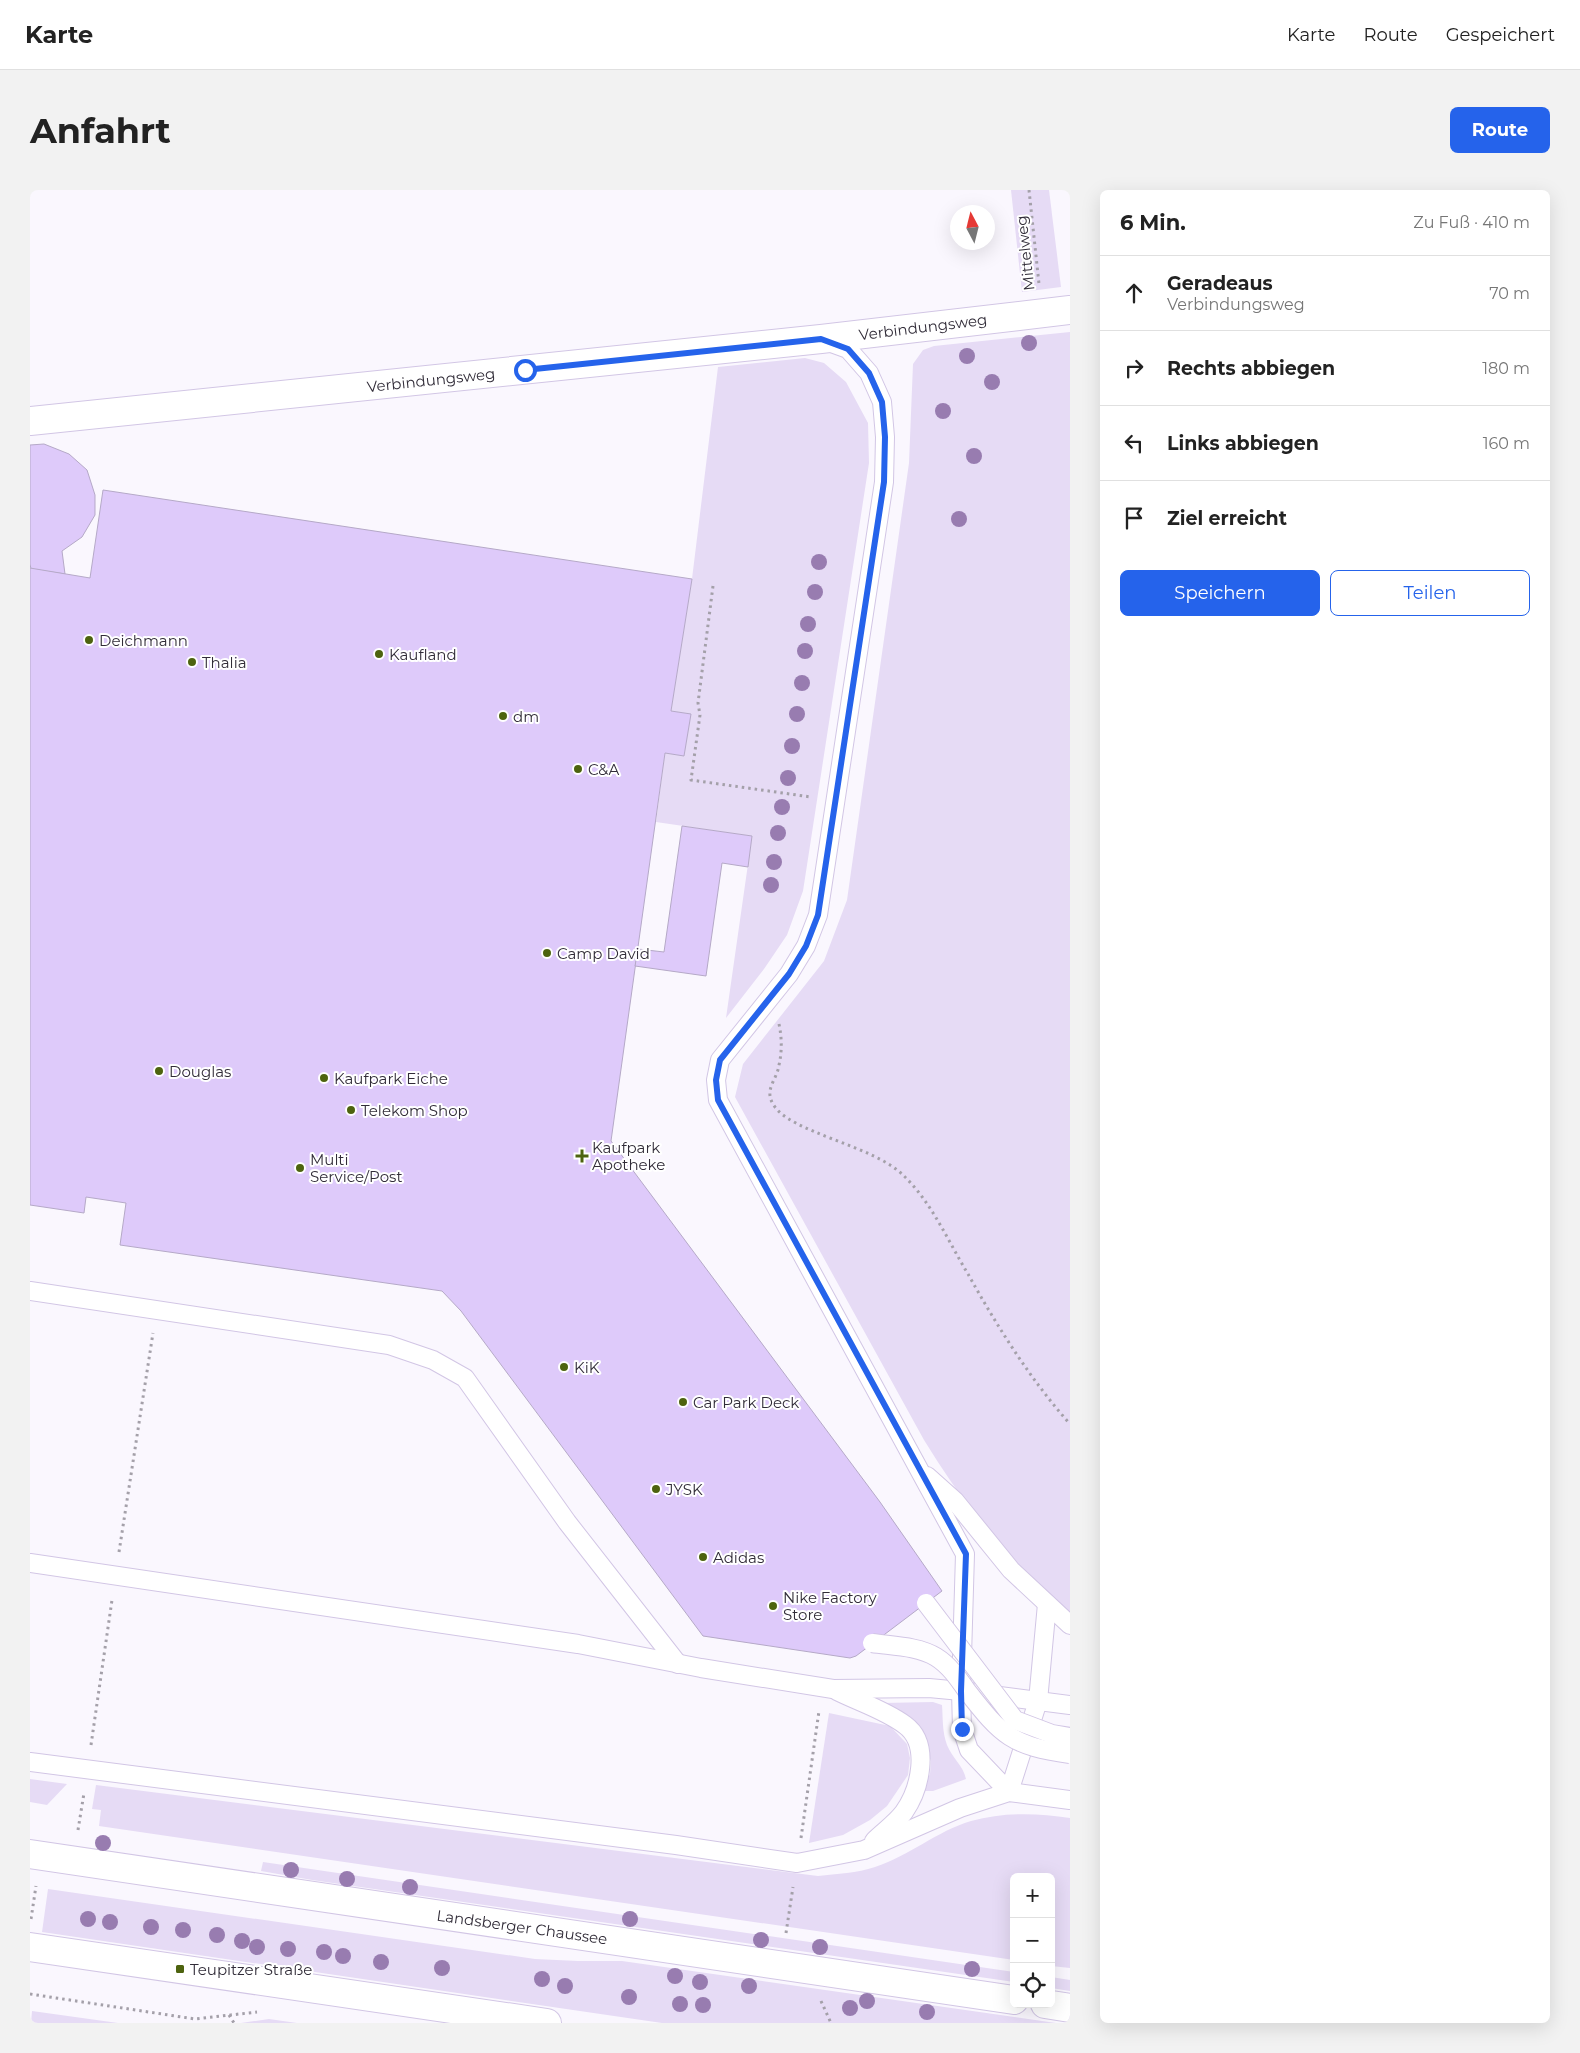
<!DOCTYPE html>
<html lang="de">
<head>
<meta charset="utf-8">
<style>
	body { margin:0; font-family:Montserrat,sans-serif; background:#f2f2f2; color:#222 }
	.controls { position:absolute; right:15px; bottom:15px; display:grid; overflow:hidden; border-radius:8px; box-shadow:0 5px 20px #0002 }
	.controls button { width:45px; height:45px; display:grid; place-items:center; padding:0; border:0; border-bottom:1px solid #e0e0e0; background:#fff; color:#222; font:25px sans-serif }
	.compass { position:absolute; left:920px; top:15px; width:45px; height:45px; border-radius:50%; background:#fff; box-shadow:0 5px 20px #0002; rotate:353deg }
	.stop { position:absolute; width:15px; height:15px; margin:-11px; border:4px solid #2563eb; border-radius:50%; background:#fff }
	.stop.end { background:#2563eb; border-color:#fff; box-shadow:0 1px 5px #0008 }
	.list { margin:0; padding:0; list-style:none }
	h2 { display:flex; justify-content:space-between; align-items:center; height:65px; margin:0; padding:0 20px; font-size:21px }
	h2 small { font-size:16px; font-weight:400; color:#767676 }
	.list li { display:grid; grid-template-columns:32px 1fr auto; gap:15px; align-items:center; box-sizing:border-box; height:75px; padding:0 20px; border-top:1px solid #e0e0e0 }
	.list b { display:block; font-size:19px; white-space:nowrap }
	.list p { margin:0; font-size:16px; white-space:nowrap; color:#767676 }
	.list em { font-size:16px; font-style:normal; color:#767676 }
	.actions { display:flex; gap:10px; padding:15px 20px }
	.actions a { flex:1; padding:11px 0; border:1px solid #2563eb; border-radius:8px; text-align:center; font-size:18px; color:#2563eb }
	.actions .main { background:#2563eb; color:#fff }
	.icon { flex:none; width:28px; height:28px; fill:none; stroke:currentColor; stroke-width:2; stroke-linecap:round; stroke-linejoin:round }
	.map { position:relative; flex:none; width:1040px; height:1833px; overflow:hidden; border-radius:8px }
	header { display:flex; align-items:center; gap:30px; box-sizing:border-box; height:70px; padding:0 25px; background:#fff; border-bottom:1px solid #e0e0e0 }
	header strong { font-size:24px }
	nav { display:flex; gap:28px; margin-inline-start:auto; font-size:18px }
	.intro { display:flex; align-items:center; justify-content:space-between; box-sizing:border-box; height:120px; padding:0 30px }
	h1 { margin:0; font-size:35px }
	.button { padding:12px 22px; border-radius:8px; background:#2563eb; color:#fff; font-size:18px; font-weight:700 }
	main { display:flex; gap:30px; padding:0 30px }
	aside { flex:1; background:#fff; border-radius:8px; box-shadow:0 5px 20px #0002 }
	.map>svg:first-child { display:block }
</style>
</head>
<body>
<header>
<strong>Karte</strong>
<nav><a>Karte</a><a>Route</a><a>Gespeichert</a></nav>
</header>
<div class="intro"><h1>Anfahrt</h1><a class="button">Route</a></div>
<main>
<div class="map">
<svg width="1040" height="1833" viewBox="0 0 1040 1833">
	<rect width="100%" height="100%" fill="#faf7fe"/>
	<!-- green -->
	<g fill="#e6dbf5">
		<polygon points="981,0 1019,0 1031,97 992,102"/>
		<path d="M1040 142V1425C981 1379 933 1313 894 1250L705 907 713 874 794 771 817 710 879 273 883 174 893 160 904 156Z"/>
		<polygon points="775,168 794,173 816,192 838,233 839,273 773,701 757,745 734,779 696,828 722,646 626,632 635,563 654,566 661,524 641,521 662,389 688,177"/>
		<path d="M903 1512 912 1515C913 1528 912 1542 917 1555 922 1568 933 1575 936 1589L903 1601H891L900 1584 901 1571 890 1543 884 1530 852 1513Z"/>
		<polygon points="799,1523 860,1536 877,1554 880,1568 878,1585 857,1616 840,1630 813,1645 779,1653"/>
		<polygon points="0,1589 37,1594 17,1615 0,1612"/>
		<path d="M66 1595 788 1686C807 1684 827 1683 845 1677 879 1666 907 1641 941 1631 974 1622 1007 1623 1040 1628V1778L1021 1776V1687H984V1770L69 1636 71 1620 62 1619Z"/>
		<polygon points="233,1672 984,1782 984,1792 282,1690 231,1681"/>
		<polygon points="18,1699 505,1769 548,1771 592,1771 1026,1833 632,1833 12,1742"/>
		<polygon points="1021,1787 1040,1790 1040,1801 1021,1798"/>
		<polygon points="2,1821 88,1833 1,1833"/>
		<polygon points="239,1829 267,1833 211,1833"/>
	</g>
	<!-- building -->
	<g fill="#decafa" stroke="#b5a9c7">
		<polygon points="14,254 39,264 57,280 65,305 65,325 52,347 32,361 35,384 1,379 0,374 0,255"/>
		<polygon points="73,300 662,389 641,521 661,524 654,566 635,563 581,951 850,1312 912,1401 826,1466 820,1468 673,1446 431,1121 412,1101 90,1055 96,1013 56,1007 54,1023 0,1015 0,378 60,388"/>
		<polygon points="652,636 722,646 718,677 692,673 676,786 605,776 608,759 634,762"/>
	</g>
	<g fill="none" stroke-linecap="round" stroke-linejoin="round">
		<!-- lane casing -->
		<g stroke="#d2c6e5" stroke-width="20">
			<g id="lane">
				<polyline points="796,151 818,159 839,183 852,212 855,247 854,292 788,725 776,756 759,784 690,870 686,890 688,910 935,1364 931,1501 932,1539 939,1560 979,1602 1008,1511 1017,1414"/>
				<polyline points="0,1101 359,1155 403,1170 435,1188 537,1332 648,1474"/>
				<polyline points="897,1286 925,1311 981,1380 1040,1435"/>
				<polyline points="0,1373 548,1454 671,1478 803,1499 899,1498 931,1501 1040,1515"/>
				<path d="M807 1501C829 1512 855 1520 875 1535 901 1554 890 1599 874 1622 866 1633 853 1642 844 1651"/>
				<polyline points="0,1572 646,1655 767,1673 834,1660 930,1618 979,1602 1040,1610"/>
			</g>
		</g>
		<!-- street casing -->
		<g stroke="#d2c6e5" stroke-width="30">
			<polyline id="street" points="0,231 791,149 1040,120"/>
		</g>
		<!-- primary casing -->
		<g stroke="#d2c6e5" stroke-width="30">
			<g id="primary">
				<polyline points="0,1664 984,1810"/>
				<polyline points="0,1757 517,1833"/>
				<polyline points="1015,1814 1040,1818"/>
			</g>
		</g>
		<!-- path -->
		<g stroke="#a4a0a9" stroke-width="3" stroke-dasharray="2.5 4" stroke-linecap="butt">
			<polyline points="999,0 1009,94"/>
			<polyline points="683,396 668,513 670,525 661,590 781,607"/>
			<path d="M749 834C752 848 752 862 749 875 747 890 734 899 743 914 759 943 844 955 874 986 902 1013 918 1051 938 1084 967 1136 1000 1189 1040 1234"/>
			<polyline points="89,1362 123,1143"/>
			<polyline points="61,1555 82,1410"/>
			<polyline points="48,1640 54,1603"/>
			<polyline points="771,1648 789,1521"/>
			<polyline points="1,1729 6,1696"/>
			<polyline points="756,1743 763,1697"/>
			<polyline points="0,1804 165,1829 227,1822"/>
			<polyline points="791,1811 801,1833"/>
			<polyline points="199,1825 204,1833"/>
		</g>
		<!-- lane -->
		<use href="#lane" stroke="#fff" stroke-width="18"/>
		<!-- street -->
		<use href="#street" stroke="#fff" stroke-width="28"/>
		<!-- primary -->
		<use href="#primary" stroke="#fff" stroke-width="28"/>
		<!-- lane-bridge casing -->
		<g stroke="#d2c6e5" stroke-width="20" stroke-linecap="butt">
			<g id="lane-bridge">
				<polyline points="896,1413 985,1530 1022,1544 1040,1547"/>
				<path d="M842 1453C862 1456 888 1456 906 1467 919 1475 928 1488 937 1501 972 1546 982 1556 1040 1564"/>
			</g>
		</g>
		<!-- lane-bridge -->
		<use href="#lane-bridge" stroke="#fff" stroke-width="18"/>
	</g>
	<!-- trees -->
	<g fill="#987cb0">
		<circle cx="999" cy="153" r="8"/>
		<circle cx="937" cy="166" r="8"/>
		<circle cx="962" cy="192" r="8"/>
		<circle cx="913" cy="221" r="8"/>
		<circle cx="944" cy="266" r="8"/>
		<circle cx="929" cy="329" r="8"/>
		<circle cx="789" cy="372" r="8"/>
		<circle cx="785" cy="402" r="8"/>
		<circle cx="778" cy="434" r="8"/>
		<circle cx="775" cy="461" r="8"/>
		<circle cx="772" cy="493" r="8"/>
		<circle cx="767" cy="524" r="8"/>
		<circle cx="762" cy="556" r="8"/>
		<circle cx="758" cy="588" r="8"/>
		<circle cx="752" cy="617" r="8"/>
		<circle cx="748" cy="643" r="8"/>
		<circle cx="744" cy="672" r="8"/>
		<circle cx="741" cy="695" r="8"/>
		<circle cx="73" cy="1653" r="8"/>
		<circle cx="261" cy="1680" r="8"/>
		<circle cx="317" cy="1689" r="8"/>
		<circle cx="380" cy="1697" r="8"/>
		<circle cx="58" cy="1729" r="8"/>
		<circle cx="600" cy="1729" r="8"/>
		<circle cx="80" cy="1732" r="8"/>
		<circle cx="121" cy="1737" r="8"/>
		<circle cx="153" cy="1740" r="8"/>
		<circle cx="187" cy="1745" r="8"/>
		<circle cx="731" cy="1750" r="8"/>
		<circle cx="212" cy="1751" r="8"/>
		<circle cx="227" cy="1757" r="8"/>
		<circle cx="790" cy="1757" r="8"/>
		<circle cx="258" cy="1759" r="8"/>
		<circle cx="294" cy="1762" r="8"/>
		<circle cx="313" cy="1766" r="8"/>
		<circle cx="351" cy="1772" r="8"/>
		<circle cx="412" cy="1778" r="8"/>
		<circle cx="942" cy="1779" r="8"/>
		<circle cx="645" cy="1786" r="8"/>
		<circle cx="512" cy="1789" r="8"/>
		<circle cx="670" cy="1792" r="8"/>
		<circle cx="535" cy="1796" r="8"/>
		<circle cx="719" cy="1796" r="8"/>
		<circle cx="599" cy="1807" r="8"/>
		<circle cx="837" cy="1811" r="8"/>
		<circle cx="650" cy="1814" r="8"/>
		<circle cx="673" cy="1815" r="8"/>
		<circle cx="820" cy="1818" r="8"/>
		<circle cx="897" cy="1822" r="8"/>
	</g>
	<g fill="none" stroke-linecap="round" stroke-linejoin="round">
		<!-- route -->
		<polyline stroke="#2563eb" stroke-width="6" points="495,180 791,149 818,159 839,183 852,212 855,247 854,292 788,725 776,756 759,784 690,870 686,890 688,910 936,1364 931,1501 932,1539"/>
	</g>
	<!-- markers -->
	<g fill="#4d630f" stroke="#fff" stroke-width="2">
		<circle cx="59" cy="450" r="5"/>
		<circle cx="349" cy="464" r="5"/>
		<circle cx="162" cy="472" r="5"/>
		<circle cx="473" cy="526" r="5"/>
		<circle cx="548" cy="579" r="5"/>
		<circle cx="517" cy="763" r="5"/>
		<circle cx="129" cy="881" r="5"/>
		<circle cx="294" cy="888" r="5"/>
		<circle cx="321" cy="920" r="5"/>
		<path d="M549.5 958.5h5v5h5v5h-5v5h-5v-5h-5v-5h5z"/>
		<circle cx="270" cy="978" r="5"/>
		<circle cx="534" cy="1177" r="5"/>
		<circle cx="653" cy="1212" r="5"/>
		<circle cx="626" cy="1299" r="5"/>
		<circle cx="673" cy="1367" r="5"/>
		<circle cx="743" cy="1416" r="5"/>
		<rect x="145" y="1774" width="10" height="10" rx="2.5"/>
	</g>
	<g text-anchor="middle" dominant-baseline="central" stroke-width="4" stroke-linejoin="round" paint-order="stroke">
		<!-- street labels -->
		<g font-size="15" fill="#312c38" stroke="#fff">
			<text transform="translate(995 63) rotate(-96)">Mittelweg</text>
			<text transform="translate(893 137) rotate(-7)">Verbindungsweg</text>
			<text transform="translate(401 190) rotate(-6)">Verbindungsweg</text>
			<text transform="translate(492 1737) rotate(8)">Landsberger Chaussee</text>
		</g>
		<!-- poi labels -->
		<g font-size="15" fill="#312c38" stroke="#fff" text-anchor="start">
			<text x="69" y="450">Deichmann</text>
			<text x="359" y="464">Kaufland</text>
			<text x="172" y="472">Thalia</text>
			<text x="483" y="526">dm</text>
			<text x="558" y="579">C&amp;A</text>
			<text x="527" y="763">Camp David</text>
			<text x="139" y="881">Douglas</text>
			<text x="304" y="888">Kaufpark Eiche</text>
			<text x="331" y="920">Telekom Shop</text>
			<text x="562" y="957">Kaufpark<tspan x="562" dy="17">Apotheke</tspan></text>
			<text x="280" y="969">Multi<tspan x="280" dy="17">Service/Post</tspan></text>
			<text x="544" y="1177">KiK</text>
			<text x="663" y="1212">Car Park Deck</text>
			<text x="636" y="1299">JYSK</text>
			<text x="683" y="1367">Adidas</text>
			<text x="753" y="1407">Nike Factory<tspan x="753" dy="17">Store</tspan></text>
			<text x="160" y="1779">Teupitzer Straße</text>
		</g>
	</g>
</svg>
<div class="controls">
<button>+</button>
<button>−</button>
<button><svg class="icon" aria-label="locate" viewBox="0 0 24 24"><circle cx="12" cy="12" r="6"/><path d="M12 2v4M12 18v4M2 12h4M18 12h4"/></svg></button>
</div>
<svg class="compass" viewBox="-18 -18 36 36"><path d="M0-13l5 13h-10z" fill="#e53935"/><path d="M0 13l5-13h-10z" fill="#767676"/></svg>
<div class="stop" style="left:495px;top:180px"></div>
<div class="stop end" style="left:932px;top:1539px"></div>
</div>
<aside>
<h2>6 Min.<small>Zu Fuß · 410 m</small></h2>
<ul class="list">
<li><svg class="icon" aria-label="ahead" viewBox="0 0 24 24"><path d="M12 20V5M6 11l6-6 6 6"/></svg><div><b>Geradeaus</b><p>Verbindungsweg</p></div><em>70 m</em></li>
<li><svg class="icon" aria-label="right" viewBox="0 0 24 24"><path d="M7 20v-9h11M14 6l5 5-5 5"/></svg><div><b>Rechts abbiegen</b></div><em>180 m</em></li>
<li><svg class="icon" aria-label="left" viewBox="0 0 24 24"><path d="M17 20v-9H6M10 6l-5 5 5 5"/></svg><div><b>Links abbiegen</b></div><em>160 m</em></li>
<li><svg class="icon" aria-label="arrive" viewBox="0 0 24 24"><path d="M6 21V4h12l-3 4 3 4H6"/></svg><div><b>Ziel erreicht</b></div></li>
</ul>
<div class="actions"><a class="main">Speichern</a><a>Teilen</a></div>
</aside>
</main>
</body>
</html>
